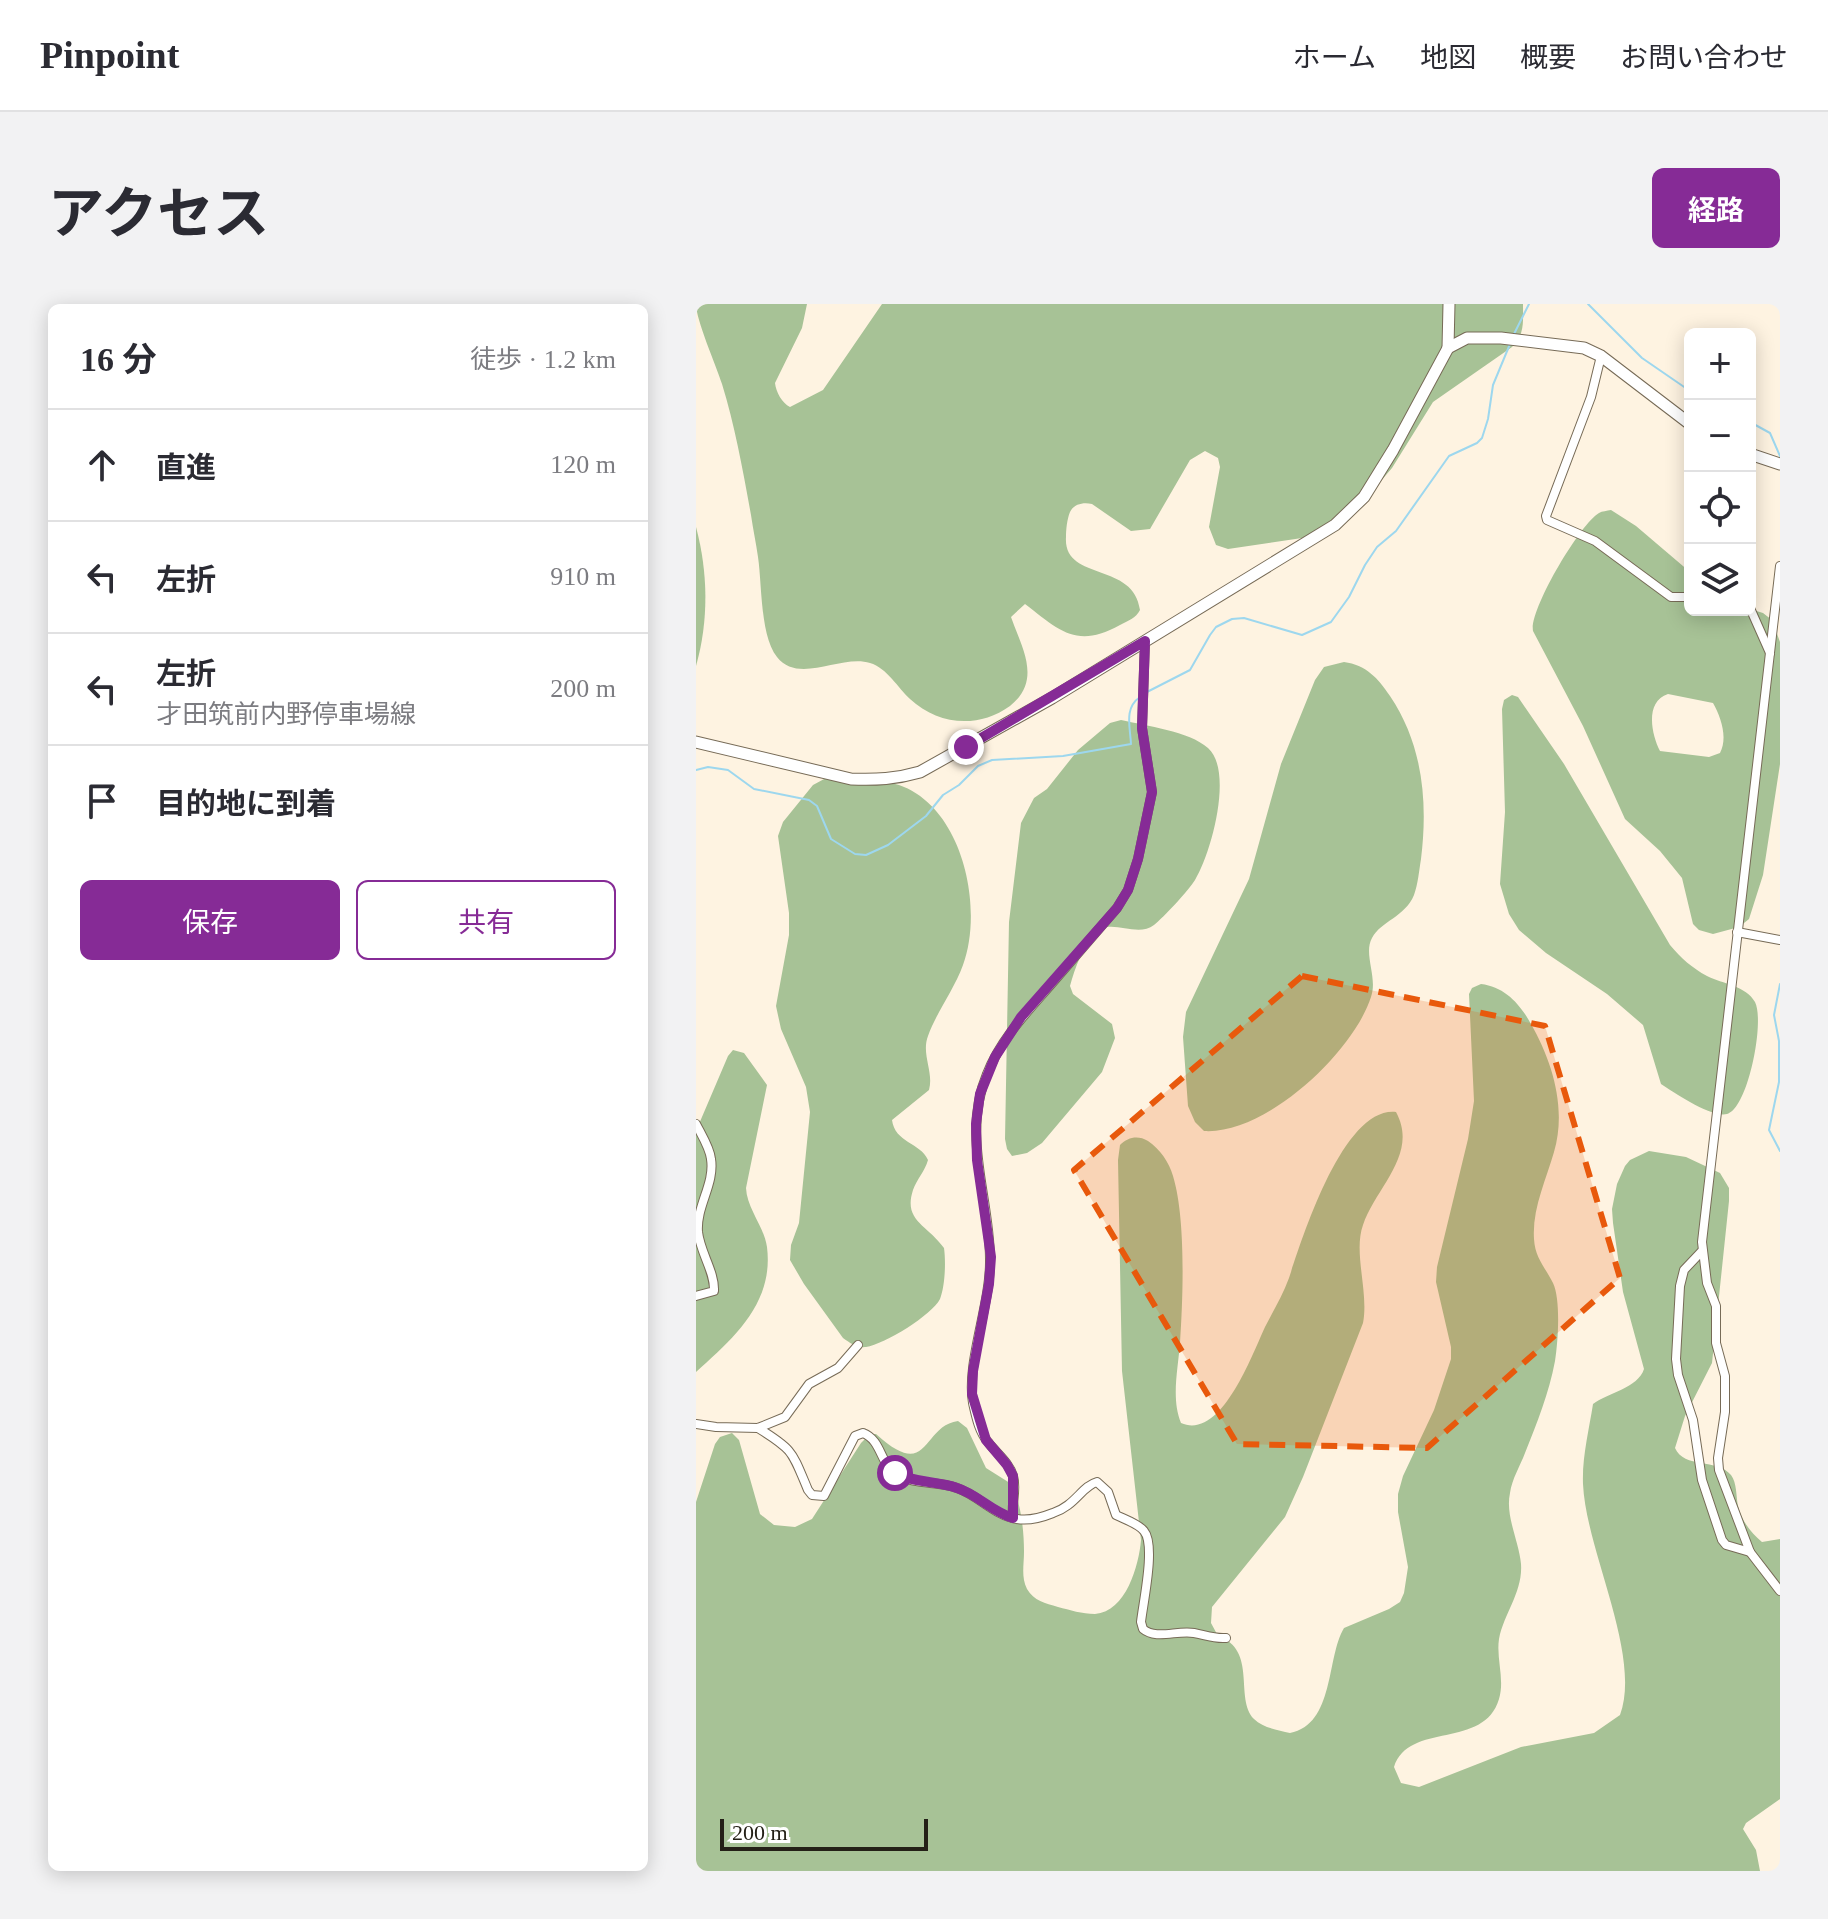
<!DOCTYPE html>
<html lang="ja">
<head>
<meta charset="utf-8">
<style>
	body { margin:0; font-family:"Times New Roman","Noto Sans JP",serif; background:#f2f2f3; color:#2b2b33 }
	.controls { position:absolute; right:24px; top:24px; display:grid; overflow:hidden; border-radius:12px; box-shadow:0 4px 20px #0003 }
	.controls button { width:72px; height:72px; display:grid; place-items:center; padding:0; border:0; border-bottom:2px solid #e1e1e2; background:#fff; color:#2b2b33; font:40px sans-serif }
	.scale { position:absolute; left:24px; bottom:20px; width:208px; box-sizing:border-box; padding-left:8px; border:4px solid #242017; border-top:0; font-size:22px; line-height:28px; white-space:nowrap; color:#242017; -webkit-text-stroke:6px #fff; paint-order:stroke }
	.stop { position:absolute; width:24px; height:24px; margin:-18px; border:6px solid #862b96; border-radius:50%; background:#fff }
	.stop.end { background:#862b96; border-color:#fff; box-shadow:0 2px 8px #0008 }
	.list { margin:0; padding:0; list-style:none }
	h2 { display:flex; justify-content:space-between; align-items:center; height:104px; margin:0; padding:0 32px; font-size:34px }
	h2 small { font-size:26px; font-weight:400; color:#7c7c81 }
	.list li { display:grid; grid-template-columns:52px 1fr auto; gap:24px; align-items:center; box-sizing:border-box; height:112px; padding:0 32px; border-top:2px solid #e1e1e2 }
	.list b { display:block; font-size:30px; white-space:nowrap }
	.list p { margin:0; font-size:26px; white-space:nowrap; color:#7c7c81 }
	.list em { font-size:26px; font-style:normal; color:#7c7c81 }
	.actions { display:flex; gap:16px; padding:24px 32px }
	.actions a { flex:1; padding:18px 0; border:2px solid #862b96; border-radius:12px; text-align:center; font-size:28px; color:#862b96 }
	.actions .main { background:#862b96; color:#fff }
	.icon { flex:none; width:44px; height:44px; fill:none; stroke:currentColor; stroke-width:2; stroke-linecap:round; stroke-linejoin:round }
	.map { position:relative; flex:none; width:1084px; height:1567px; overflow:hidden; border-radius:12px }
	header { display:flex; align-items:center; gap:48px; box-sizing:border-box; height:112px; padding:0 40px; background:#fff; border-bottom:2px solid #e1e1e2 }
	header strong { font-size:38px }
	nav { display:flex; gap:44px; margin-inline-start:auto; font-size:28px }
	.intro { display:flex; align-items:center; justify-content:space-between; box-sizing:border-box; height:192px; padding:0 48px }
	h1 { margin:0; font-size:56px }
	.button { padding:20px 36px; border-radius:12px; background:#862b96; color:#fff; font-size:28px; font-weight:700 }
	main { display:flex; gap:48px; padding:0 48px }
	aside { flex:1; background:#fff; border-radius:12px; box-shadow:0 4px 20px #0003 }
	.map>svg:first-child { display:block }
</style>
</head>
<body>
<header>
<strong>Pinpoint</strong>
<nav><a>ホーム</a><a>地図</a><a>概要</a><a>お問い合わせ</a></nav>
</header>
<div class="intro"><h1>アクセス</h1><a class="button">経路</a></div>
<main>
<aside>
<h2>16 分<small>徒歩 · 1.2 km</small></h2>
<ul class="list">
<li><svg class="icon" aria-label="ahead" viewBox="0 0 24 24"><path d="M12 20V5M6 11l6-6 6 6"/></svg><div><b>直進</b></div><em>120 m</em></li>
<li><svg class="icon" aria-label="left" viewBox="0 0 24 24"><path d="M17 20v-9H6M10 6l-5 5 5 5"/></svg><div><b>左折</b></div><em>910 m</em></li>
<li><svg class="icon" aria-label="left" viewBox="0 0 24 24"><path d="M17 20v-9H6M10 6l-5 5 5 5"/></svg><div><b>左折</b><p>才田筑前内野停車場線</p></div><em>200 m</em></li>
<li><svg class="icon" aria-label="arrive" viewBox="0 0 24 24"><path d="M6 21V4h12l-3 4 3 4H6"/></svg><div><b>目的地に到着</b></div></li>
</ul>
<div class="actions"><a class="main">保存</a><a>共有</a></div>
</aside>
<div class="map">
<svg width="1084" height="1567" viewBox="0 0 1084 1567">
	<rect width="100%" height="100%" fill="#fef3e1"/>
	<!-- forest -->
	<g fill="#a7c296" fill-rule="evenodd">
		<path d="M0 0H111L106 24 79 79C80 88 86 99 94 103L127 86 186 0H827C827 17 829 31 816 43L737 98 696 164 666 199 631 222 606 234 532 245 520 241 513 223 524 163 522 154 509 147 494 156 454 225 435 227 396 200C387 198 378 200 374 208 371 215 370 226 370 233 367 278 438 257 444 306 440 314 432 317 424 321 381 345 364 327 329 300L315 313C325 342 347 376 314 402 282 425 242 421 214 395 202 384 191 364 174 359 145 350 103 381 81 353 64 332 66 279 62 253 60 239 57 225 55 211 47 167 39 122 26 80 20 61 0 16 0 0Z"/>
		<path d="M915 206 940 222 994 268V306L1054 305 1067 309 1076 316 1084 338V460L1067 571 1053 615 1043 623 1017 630 1003 626 997 620 986 574 964 547 929 515 887 422 837 327C833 306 884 220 903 209 906 207 911 207 915 206ZM972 390 1017 399C1025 413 1032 434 1024 449L1013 453 964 447C955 430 949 397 972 390Z"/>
		<path d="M0 223C12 268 13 316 0 362Z"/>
		<path d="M648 358C670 361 682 374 694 392 727 441 732 498 725 555 723 567 722 580 718 591 709 613 685 617 676 634 667 650 682 673 675 693 657 749 569 831 508 827L499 818 492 802 487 733 490 708 553 575 585 460 619 376 628 363Z"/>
		<path d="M816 391 822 393 868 460 974 641C985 654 996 664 1011 672 1027 680 1050 682 1059 698 1069 717 1052 805 1031 810 1015 814 979 789 965 780L947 721 911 690 850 649 823 626 813 610 804 580 809 508 806 405 808 396Z"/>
		<path d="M425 416C450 422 493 427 512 444 538 467 515 550 499 576 493 586 467 614 458 621 441 634 415 614 400 628 387 641 379 664 374 682L377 690 416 720 419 734 406 768 346 839 331 849 316 852 311 845 309 835 313 618 325 519 338 494 351 485 382 446 414 419Z"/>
		<path d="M130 474C153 476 181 474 203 481 267 503 288 604 267 661 258 686 241 707 232 732 225 750 238 768 233 786L196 816C199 839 224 838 232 856 229 867 221 875 217 886 207 917 231 920 248 944 250 958 249 982 244 995 236 1011 189 1040 170 1043 161 1044 154 1039 147 1034L108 980 94 956 95 941 103 919 114 808 110 783 85 725 80 702 93 631V609L82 532 87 518 117 481Z"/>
		<path d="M785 680C809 683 824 700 835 720 856 757 871 804 858 848 850 876 836 905 838 935 839 954 849 963 857 979 865 996 862 1038 859 1057 853 1089 841 1119 829 1149 824 1162 816 1175 814 1189 809 1212 823 1237 825 1260 827 1288 808 1309 803 1335 800 1355 809 1375 803 1395 788 1446 713 1417 698 1463L705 1479 723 1483 825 1443 898 1429 924 1411C946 1351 890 1247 887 1180 886 1153 893 1126 897 1100 912 1089 942 1084 948 1065L927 988 917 919 916 905 921 880 929 862 934 856 953 847 990 853 1024 869 1033 884V897L1016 1059 989 1112 979 1144C988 1165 1021 1154 1035 1171 1041 1179 1040 1192 1042 1202 1045 1216 1055 1229 1066 1238L1084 1235V1495L1050 1519 1047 1525 1060 1546 1064 1567H0V1198L19 1140 24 1133 36 1129 43 1136 64 1210 78 1221 99 1223 116 1215 165 1139 173 1131 180 1130C234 1179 225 1122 262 1117L271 1124 290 1164 317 1181C325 1202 328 1226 328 1248 328 1261 325 1273 331 1285 338 1297 349 1299 362 1303 374 1306 386 1310 399 1310 430 1308 443 1261 445 1236L426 1067 422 856 424 841C432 833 442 831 452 837 464 845 473 858 477 872 490 915 487 994 484 1039 482 1065 475 1095 485 1119 525 1137 556 1051 569 1023 577 1007 587 991 593 974 606 935 647 802 700 808 723 850 680 883 667 921 657 949 673 988 667 1019L607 1173 589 1213 516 1303 515 1319 522 1332C562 1346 538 1394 558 1415 567 1424 582 1426 594 1429 639 1420 630 1354 648 1324L693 1305 704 1298 708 1289 712 1263 702 1208V1190L707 1172 738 1106 755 1055V1043L740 978 741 963 772 835 778 797 773 690 776 684Z"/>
		<path d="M37 746 48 749 71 781 50 884C51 905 68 922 71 943 78 999 38 1034 0 1068V827L32 752Z"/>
	</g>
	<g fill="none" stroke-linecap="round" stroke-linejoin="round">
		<!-- stream -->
		<g stroke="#9dd7ee" stroke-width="2">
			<polyline points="892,0 946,54 994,87"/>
			<polyline points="818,30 833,0"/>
			<polyline points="1054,118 1074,129 1084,152"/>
			<polyline points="449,389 494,366 514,331 520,323 536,315 548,314 606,331 635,318 653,293 669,261 681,243 700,227 753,152 781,139 786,134 792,115 797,81 814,40"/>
			<path d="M0 466 12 463 32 466 58 485 113 496 121 502 135 535 159 550 170 551 192 541 230 512 247 491 263 481 282 462 296 456 367 452 435 440C434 422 428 404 444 393"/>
			<polyline points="1084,680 1078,711 1083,737 1083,778 1073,826 1084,847"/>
		</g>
		<!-- street casing -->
		<g stroke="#776b57" stroke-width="10">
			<g id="street">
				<polyline points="905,52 895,93 850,212 851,216 899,237 975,293 994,293"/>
				<polyline points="1084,262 1006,938 1011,979 1020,1002 1020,1039 1029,1072 1029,1108 1022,1154 1023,1166 1054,1248 1084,1287"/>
				<polyline points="1054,304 1074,349"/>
				<polyline points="1041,628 1084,636"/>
				<path d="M0 820C5 830 14 844 15 855 19 880 0 902 2 928 4 948 19 968 18 987L0 992"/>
				<polyline points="1006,947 988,966 984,982 980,1055 982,1071 997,1116 1006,1176 1026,1236 1030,1241 1054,1248"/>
				<polyline points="0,1120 20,1123 62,1124 89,1113 113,1080 142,1064 162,1041"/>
				<path d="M62 1124C98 1146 96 1148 112 1186L116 1191 128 1192 159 1132 167 1129C186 1136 184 1161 201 1171 219 1181 242 1177 261 1184 282 1191 299 1212 321 1215 332 1217 347 1213 357 1209 379 1202 386 1182 401 1178L412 1188 420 1211C428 1215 443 1220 448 1227 460 1241 447 1299 445 1318L447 1325C460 1336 481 1326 498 1329 509 1331 518 1335 530 1334"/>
				<path d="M317 1214C315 1200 321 1185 317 1172 313 1158 300 1149 292 1138 283 1128 280 1112 277 1099 270 1058 295 1000 294 955 294 893 265 832 291 770 305 734 333 706 358 677 379 653 400 628 421 604L432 586 442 555 456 488 446 424 449 337"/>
			</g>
		</g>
		<!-- secondary casing -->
		<g stroke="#776b57" stroke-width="13">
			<g id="secondary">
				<polyline points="752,44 753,0"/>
				<polyline points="1054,150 1084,160"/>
				<path d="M0 438 155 475C180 476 200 475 224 468L356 394 639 221 668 193 697 146 752 44 771 34H805L888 44 905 52 994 120"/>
			</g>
		</g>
		<!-- street -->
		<use href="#street" stroke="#fff" stroke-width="8"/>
		<!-- secondary -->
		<use href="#secondary" stroke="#fff" stroke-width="11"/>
	</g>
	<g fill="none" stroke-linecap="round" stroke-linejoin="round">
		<!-- route -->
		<path stroke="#862b96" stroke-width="10" d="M199 1169C218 1179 241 1177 261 1184 281 1190 296 1208 317 1214V1172L311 1161 290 1136 276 1090 277 1067 293 980 295 953 281 856 280 820 284 790 299 753 325 713 421 604 432 586 442 555 456 488 446 424 449 337 270 443"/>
	</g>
	<!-- marked area -->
	<path fill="#e8590c" fill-opacity="0.2" stroke="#e8590c" stroke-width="6" stroke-dasharray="16 10" stroke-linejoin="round" d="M606 672 849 722 924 974 731 1144 541 1140 378 866Z"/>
</svg>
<div class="controls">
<button>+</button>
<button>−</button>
<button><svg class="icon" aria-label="locate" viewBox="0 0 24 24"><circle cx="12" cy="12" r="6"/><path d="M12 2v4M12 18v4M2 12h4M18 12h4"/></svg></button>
<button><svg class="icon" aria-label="layers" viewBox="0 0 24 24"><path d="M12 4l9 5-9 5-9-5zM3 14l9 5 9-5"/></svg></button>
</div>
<div class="scale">200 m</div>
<div class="stop" style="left:199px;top:1169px"></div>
<div class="stop end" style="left:270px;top:443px"></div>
</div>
</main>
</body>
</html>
